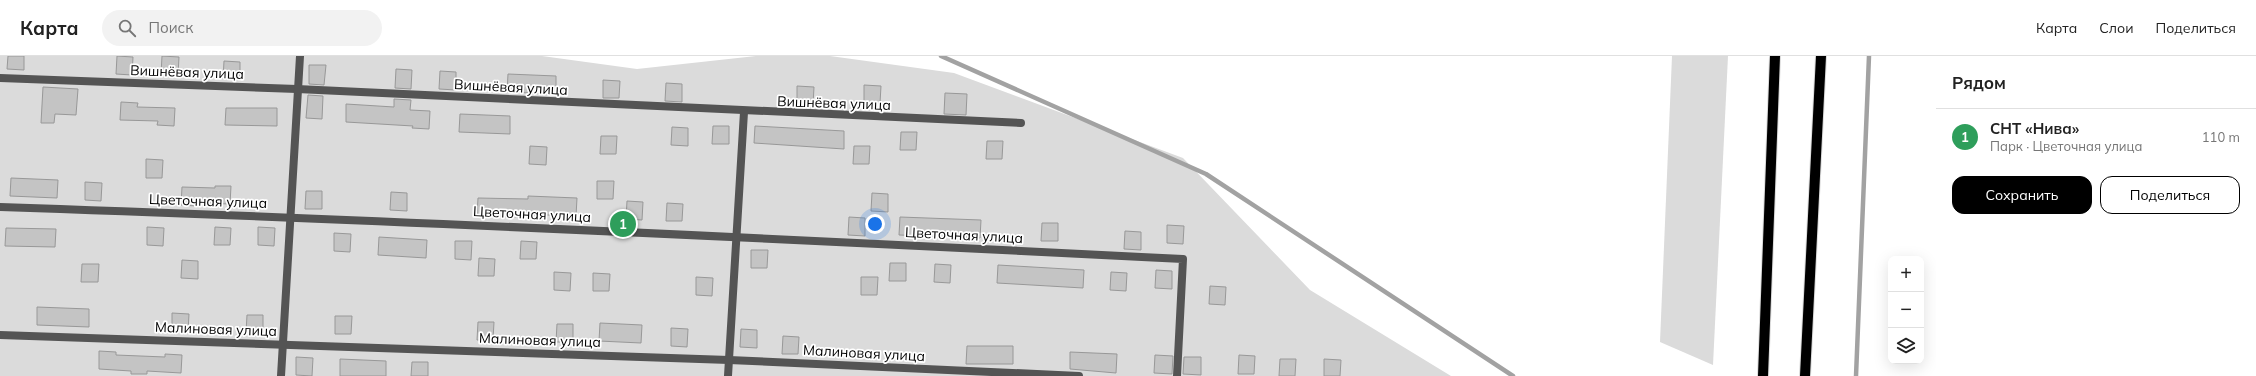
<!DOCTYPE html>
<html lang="ru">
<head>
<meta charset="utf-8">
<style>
	body { margin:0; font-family:Mulish,sans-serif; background:#f2f2f2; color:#222 }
	.controls { position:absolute; right:12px; bottom:12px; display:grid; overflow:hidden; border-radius:8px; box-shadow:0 4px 16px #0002 }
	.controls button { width:36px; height:36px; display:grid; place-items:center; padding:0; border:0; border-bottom:1px solid #e0e0e0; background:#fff; color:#222; font:20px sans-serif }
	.you { position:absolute; left:875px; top:168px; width:14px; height:14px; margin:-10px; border:3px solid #fff; border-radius:50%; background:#1a73e8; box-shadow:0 0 0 6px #1a73e833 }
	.badge { display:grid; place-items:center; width:26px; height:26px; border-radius:50%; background:#000; color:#fff; font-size:13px; font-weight:700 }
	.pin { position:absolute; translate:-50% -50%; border:2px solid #fff; box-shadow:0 1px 4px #0006 }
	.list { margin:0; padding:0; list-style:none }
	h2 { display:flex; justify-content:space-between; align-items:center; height:52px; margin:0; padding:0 16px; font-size:17px }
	h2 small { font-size:13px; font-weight:400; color:#767676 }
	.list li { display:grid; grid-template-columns:26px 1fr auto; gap:12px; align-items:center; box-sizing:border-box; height:56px; padding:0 16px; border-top:1px solid #e0e0e0 }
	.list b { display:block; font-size:15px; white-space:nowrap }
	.list p { margin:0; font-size:13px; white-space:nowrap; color:#767676 }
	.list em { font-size:13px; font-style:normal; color:#767676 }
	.actions { display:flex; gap:8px; padding:12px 16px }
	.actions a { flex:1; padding:9px 0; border:1px solid #000; border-radius:12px; text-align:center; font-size:14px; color:#000 }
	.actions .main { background:#000; color:#fff }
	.icon { flex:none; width:22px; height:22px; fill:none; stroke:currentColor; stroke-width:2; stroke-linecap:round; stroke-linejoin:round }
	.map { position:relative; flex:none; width:1936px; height:320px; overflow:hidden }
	header { display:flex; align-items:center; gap:24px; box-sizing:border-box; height:56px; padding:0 20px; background:#fff; border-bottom:1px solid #e0e0e0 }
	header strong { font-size:19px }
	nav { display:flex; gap:22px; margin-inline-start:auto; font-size:14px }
	.search { width:280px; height:36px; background:#f2f2f2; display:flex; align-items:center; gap:10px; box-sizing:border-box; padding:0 14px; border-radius:22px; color:#767676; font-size:15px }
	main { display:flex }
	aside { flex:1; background:#fff }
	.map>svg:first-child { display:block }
</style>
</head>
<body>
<header>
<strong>Карта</strong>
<div class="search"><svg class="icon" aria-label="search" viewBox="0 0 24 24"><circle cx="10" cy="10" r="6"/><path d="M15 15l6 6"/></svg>Поиск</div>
<nav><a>Карта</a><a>Слои</a><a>Поделиться</a></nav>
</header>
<main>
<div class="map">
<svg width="1936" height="320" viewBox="0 0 1936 320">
	<rect width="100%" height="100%" fill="#fff"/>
	<!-- green -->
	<g fill="#dbdbdb">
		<polygon points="0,0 542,0 637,13 756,0 830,0 954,17 1183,102 1310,234 1451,320 0,320"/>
		<polygon points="1672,0 1728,0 1713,309 1660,286"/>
	</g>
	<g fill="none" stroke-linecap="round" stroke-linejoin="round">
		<!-- stream -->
		<g stroke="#a2a2a2" stroke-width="4.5">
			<polyline points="941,0 1206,118 1513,320"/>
			<polyline points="1856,320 1869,0"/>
		</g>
	</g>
	<!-- building -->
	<g fill="#c4c4c4" stroke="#989898">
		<polygon points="8,0 24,0 24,14 7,13"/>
		<polygon points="117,0 133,1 132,19 116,18"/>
		<polygon points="162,0 179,1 178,19 161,18"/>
		<polygon points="224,5 240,6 240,24 223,23"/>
		<polygon points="309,9 326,9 324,29 309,28"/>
		<polygon points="396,13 412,14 411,33 395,32"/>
		<polygon points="440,15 456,16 456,34 439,33"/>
		<polygon points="508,18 556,20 556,38 507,36"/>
		<polygon points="603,24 620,25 619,42 603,42"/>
		<polygon points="666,27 682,28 682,46 665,45"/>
		<polygon points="864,29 881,30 880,47 864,47"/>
		<polygon points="797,30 814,31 813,49 797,48"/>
		<polygon points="43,31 78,33 76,59 55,58 54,67 41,67"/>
		<polygon points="945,37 967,38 966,59 944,58"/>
		<polygon points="308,39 323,40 322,63 306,62"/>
		<polygon points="394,43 411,44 410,54 430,55 429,73 412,72 413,70 346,66 346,48 394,51"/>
		<polygon points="121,46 138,47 137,51 175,52 174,70 157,69 158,65 120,64"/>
		<polygon points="226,52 277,52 277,70 225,69"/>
		<polygon points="460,58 510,60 510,78 459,76"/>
		<polygon points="713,70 729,70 729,88 712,88"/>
		<polygon points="755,70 844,75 844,93 754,87"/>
		<polygon points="672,71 688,72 688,90 671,89"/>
		<polygon points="901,76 917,76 916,94 900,94"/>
		<polygon points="601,80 617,80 616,98 600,98"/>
		<polygon points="987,85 1003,85 1002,103 986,103"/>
		<polygon points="530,90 547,91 546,109 529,108"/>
		<polygon points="854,90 870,90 869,108 853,108"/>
		<polygon points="146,103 163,104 162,122 146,122"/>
		<polygon points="11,122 58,124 57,142 10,140"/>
		<polygon points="597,125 614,125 613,143 597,143"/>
		<polygon points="85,126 102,127 101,145 85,144"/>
		<polygon points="215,130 231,130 230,148 198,147 197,150 181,149 182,131 215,132"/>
		<polygon points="306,135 322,135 322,153 305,153"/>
		<polygon points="391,136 407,137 407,155 390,154"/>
		<polygon points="872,137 888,138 888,156 871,155"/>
		<polygon points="528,140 577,142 576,160 518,158 518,161 477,160 478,142 528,143"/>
		<polygon points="627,145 643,146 642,164 626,163"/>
		<polygon points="667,147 683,148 682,165 666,165"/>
		<polygon points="849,161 865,162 865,180 848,179"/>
		<polygon points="900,161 981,164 980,182 899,179"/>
		<polygon points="1042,167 1058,167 1058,185 1041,185"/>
		<polygon points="1167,169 1184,170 1183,188 1167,187"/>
		<polygon points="147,171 164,172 163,190 147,189"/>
		<polygon points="215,171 231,172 230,189 214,189"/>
		<polygon points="258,171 275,172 274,190 258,189"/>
		<polygon points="6,172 56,173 55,191 5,190"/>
		<polygon points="1125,175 1141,176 1141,194 1124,193"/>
		<polygon points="334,177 351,178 350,196 334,195"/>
		<polygon points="379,181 427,184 426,202 378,199"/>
		<polygon points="455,185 472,185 471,204 455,203"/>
		<polygon points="521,185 537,186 536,203 520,203"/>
		<polygon points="751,194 768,194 767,212 751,212"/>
		<polygon points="479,202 495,203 494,220 478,220"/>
		<polygon points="182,204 198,205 198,223 181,222"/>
		<polygon points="890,207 906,207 906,225 889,225"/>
		<polygon points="82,208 99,208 98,226 81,226"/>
		<polygon points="935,208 951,209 950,227 934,226"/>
		<polygon points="998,209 1084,214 1083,232 997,227"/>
		<polygon points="1156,214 1172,215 1172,233 1155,232"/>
		<polygon points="554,216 571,217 570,235 554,234"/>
		<polygon points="1111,216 1127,217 1126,235 1110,234"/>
		<polygon points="593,217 610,218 609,235 593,235"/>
		<polygon points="696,221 713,222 712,240 696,239"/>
		<polygon points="861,221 878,221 877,239 861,239"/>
		<polygon points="1210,230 1226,231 1225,249 1209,248"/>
		<polygon points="37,251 89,253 89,271 37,269"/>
		<polygon points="172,257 189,258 188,276 172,275"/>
		<polygon points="247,259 263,259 263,277 246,277"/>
		<polygon points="335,260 352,260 351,278 335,278"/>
		<polygon points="478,266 494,266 493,284 477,284"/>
		<polygon points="600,267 642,269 641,287 599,285"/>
		<polygon points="557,268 573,268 573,286 556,286"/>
		<polygon points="671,272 688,273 687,291 671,290"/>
		<polygon points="741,273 757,274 757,292 740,291"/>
		<polygon points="783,280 799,281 798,298 782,298"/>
		<polygon points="967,290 1013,290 1013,308 966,308"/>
		<polygon points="99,295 116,296 116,299 165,301 165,298 182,299 181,317 147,315 147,318 131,318 131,315 99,313"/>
		<polygon points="1070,296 1117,298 1116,317 1070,313"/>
		<polygon points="1155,299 1173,300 1172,318 1154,317"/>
		<polygon points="1239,299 1255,300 1254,318 1238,318"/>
		<polygon points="296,301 313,302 312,320 296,319"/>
		<polygon points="1184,301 1201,301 1201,319 1183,318"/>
		<polygon points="340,303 386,305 386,320 340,320"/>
		<polygon points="1280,303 1296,303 1295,320 1279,320"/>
		<polygon points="1324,303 1341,304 1340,320 1324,320"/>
		<polygon points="412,306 428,306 428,320 411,320"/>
	</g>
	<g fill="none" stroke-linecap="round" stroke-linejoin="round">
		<!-- primary casing -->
		<g stroke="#dbdbdb" stroke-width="12">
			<g id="primary">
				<polyline points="1763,320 1775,0"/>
				<polyline points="1805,320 1821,0"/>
			</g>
		</g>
		<!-- minor -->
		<g stroke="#545454" stroke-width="8">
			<polyline points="0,22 297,33 1021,67"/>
			<path d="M0 151C394 164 788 183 1183 203L1177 320"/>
			<polyline points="0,279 729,304 1079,320"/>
			<polyline points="281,320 300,0"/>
			<polyline points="728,320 744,56"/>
		</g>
		<!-- primary -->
		<use href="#primary" stroke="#000" stroke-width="10"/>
	</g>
	<g text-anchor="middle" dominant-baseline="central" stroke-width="3.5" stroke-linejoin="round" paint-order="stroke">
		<!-- street labels -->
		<g font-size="14" fill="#000" stroke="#fff">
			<text transform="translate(187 16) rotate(2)">Вишнёвая улица</text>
			<text transform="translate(511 31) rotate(3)">Вишнёвая улица</text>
			<text transform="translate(834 47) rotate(2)">Вишнёвая улица</text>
			<text transform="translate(208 145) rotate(2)">Цветочная улица</text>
			<text transform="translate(532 158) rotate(3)">Цветочная улица</text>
			<text transform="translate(964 179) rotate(3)">Цветочная улица</text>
			<text transform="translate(216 273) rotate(2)">Малиновая улица</text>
			<text transform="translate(540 284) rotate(2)">Малиновая улица</text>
			<text transform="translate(864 297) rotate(3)">Малиновая улица</text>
		</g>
	</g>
</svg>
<div class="controls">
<button>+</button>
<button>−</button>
<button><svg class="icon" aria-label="layers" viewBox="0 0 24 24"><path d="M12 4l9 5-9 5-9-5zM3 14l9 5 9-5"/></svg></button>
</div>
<div class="you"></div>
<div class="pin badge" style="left:623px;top:168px;background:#2e9e5b">1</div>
</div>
<aside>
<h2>Рядом<small></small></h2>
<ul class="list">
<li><span class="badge" style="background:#2e9e5b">1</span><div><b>СНТ «Нива»</b><p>Парк · Цветочная улица</p></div><em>110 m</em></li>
</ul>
<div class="actions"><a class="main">Сохранить</a><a>Поделиться</a></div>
</aside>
</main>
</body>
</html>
